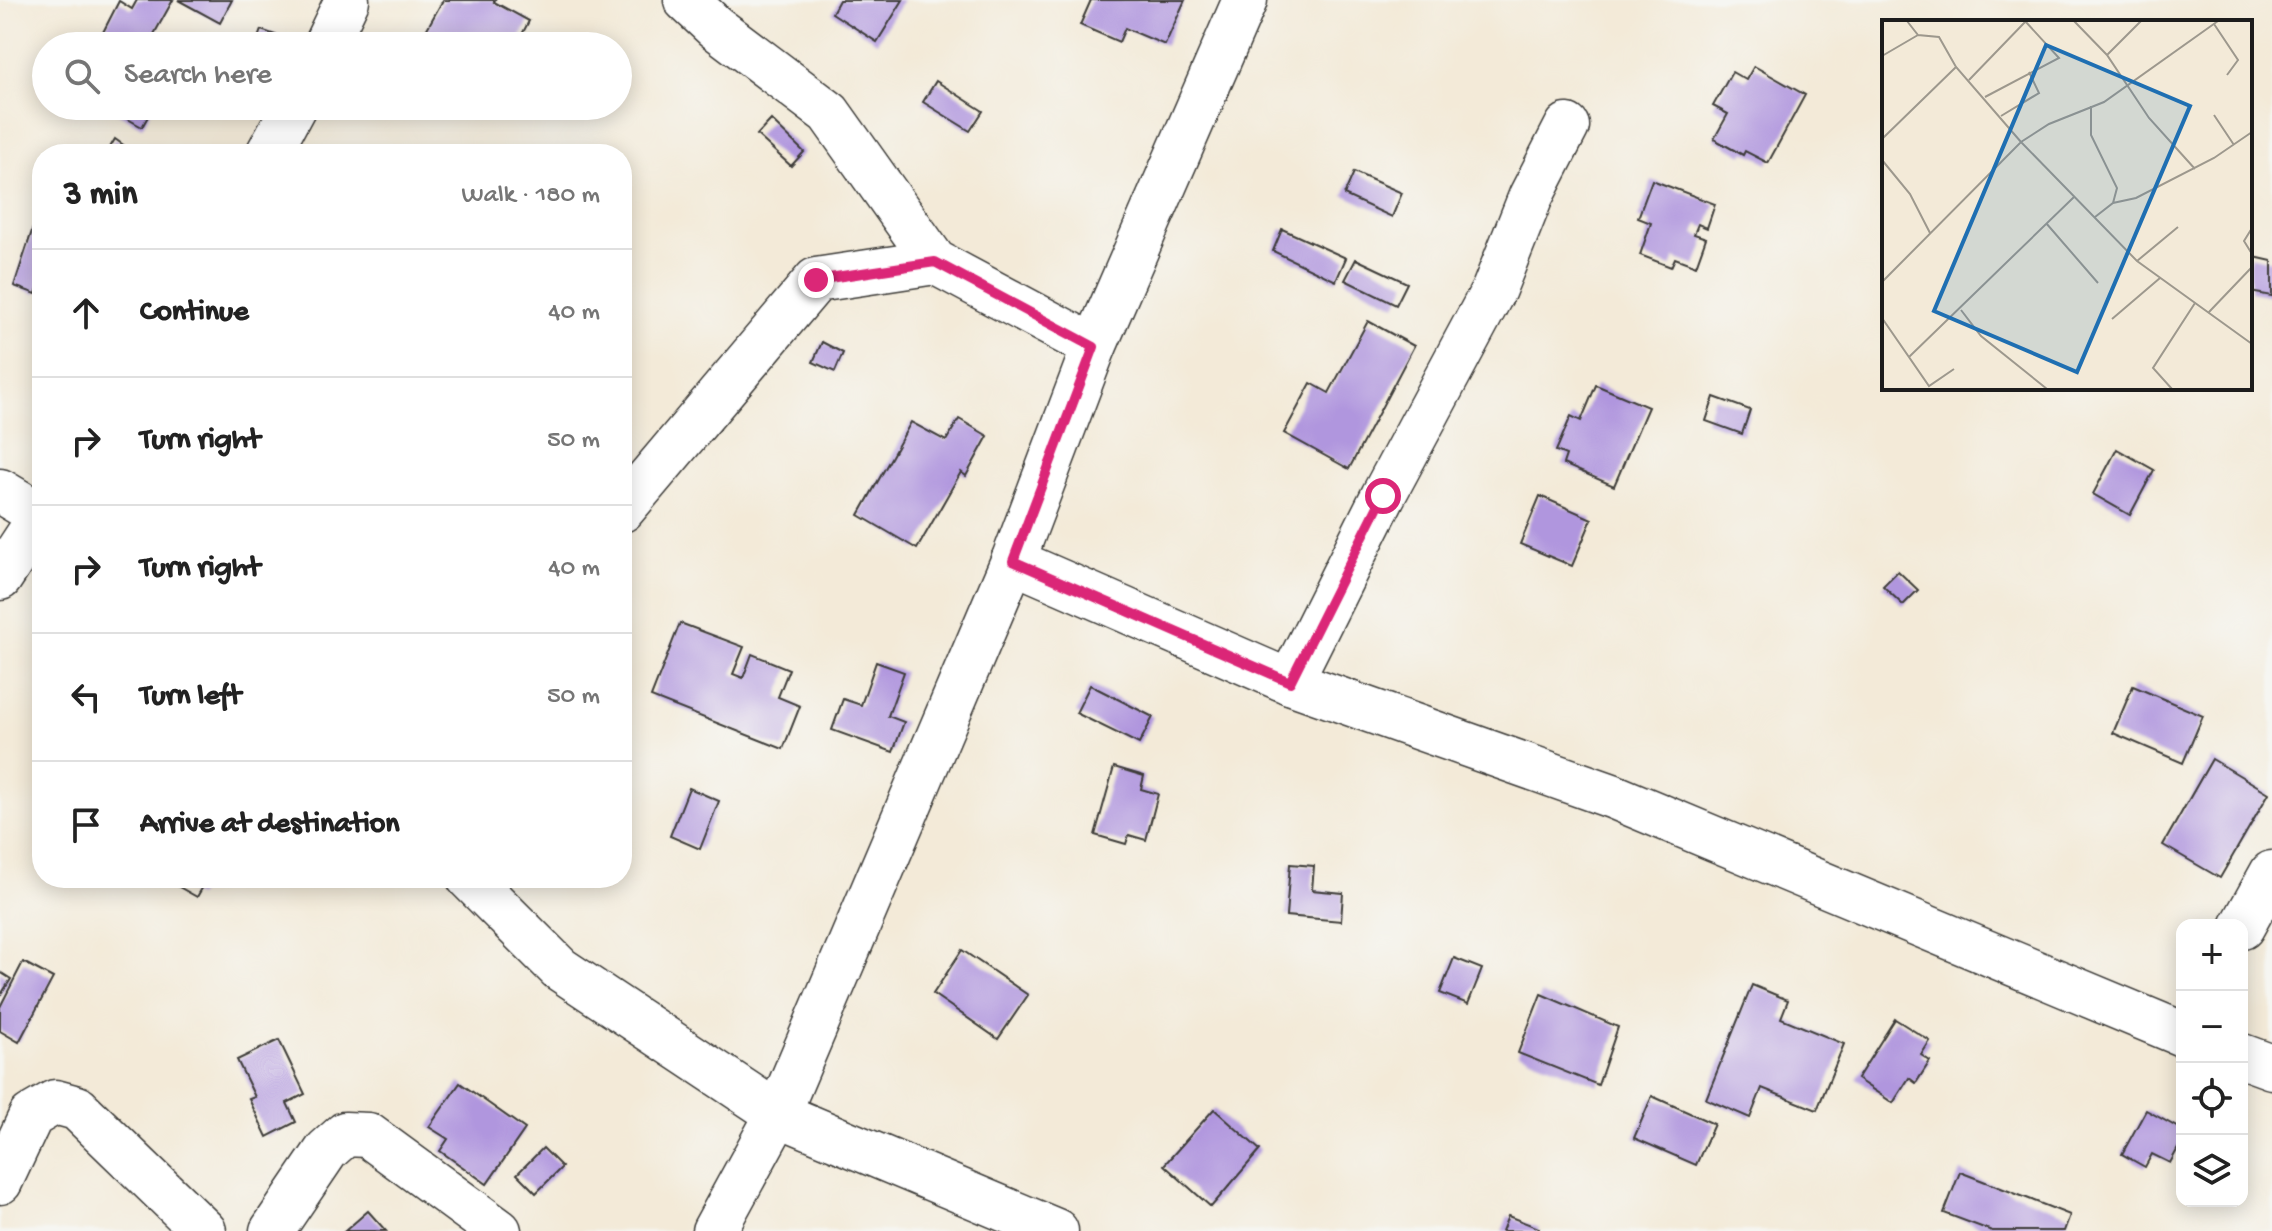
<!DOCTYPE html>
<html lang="en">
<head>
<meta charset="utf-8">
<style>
	body { margin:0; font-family:"Gochi Hand",sans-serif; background:#f6f6f6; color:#222 }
	.controls { position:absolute; right:24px; bottom:24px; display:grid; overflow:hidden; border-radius:16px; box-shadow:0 4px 20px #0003 }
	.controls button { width:72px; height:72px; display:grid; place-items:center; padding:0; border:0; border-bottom:2px solid #e0e0e0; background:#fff; color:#222; font:40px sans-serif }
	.stop { position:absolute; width:24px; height:24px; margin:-18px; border:6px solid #db2777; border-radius:50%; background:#fff }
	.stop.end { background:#db2777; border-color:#fff; box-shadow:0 2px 8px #0008 }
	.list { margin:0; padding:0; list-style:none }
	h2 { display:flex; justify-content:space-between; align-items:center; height:104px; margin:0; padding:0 32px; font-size:34px }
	h2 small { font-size:26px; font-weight:400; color:#767676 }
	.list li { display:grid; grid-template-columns:52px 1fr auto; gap:24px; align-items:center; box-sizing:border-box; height:128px; padding:0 32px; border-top:2px solid #e0e0e0 }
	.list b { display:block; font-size:30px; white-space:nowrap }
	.list em { font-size:26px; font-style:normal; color:#767676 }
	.icon { flex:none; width:44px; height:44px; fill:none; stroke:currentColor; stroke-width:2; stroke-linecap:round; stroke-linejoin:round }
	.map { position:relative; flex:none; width:2272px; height:1231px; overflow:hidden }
	.search { position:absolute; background:#fff; box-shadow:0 4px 20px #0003; left:32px; top:32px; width:600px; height:88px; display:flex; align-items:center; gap:20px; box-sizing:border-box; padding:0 28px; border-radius:44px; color:#767676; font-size:30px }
	.panel { position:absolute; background:#fff; box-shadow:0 4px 20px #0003; left:32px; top:144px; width:600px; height:744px; border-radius:32px }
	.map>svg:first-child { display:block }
</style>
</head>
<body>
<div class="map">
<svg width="2272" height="1231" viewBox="0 0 2272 1231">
	<rect width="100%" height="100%" fill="#f6f6f2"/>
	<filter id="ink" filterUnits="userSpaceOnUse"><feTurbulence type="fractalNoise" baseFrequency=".0125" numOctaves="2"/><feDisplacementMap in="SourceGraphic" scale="16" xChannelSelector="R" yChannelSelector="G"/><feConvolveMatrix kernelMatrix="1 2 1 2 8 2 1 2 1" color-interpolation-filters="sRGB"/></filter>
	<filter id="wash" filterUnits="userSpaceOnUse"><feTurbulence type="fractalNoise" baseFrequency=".006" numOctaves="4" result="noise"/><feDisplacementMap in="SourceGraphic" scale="32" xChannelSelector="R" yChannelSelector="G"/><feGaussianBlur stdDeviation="1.8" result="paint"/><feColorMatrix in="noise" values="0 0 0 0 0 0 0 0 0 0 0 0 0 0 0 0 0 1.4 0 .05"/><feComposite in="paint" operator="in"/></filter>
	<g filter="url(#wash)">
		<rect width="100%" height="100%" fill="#f3ead8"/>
		<g id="blocks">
			<!-- building -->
			<g fill="#b096de">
				<polygon points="137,0 173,0 153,36 165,44 164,46 96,46 119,1 132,9"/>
				<polygon points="178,0 232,0 220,23"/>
				<polygon points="443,0 495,0 494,2 529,21 516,46 447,46 424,34"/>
				<polygon points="839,0 903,0 877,42 832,13"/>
				<polygon points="1091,0 1185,0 1165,45 1125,28 1119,42 1080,25"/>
				<polygon points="261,30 295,42 294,46 255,46"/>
				<polygon points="1754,66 1805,95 1768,163 1745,151 1743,155 1714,139 1728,114 1713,106 1732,72 1746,80"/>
				<polygon points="936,81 983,111 970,131 923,102"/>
				<polygon points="105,106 154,106 142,127"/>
				<polygon points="244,106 272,106 269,115"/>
				<polygon points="771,120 804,152 791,166 757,135"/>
				<polygon points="115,139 136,154 106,154"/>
				<polygon points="1354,172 1402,193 1392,217 1344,195"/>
				<polygon points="1652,180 1715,204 1707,228 1698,224 1694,234 1706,238 1696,266 1675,258 1671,267 1640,255 1651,223 1638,218"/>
				<polygon points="33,228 42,231 42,276 36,294 14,286"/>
				<polygon points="1282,229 1346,258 1336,281 1273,251"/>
				<polygon points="2250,256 2272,261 2272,296 2250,292"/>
				<polygon points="1356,259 1407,283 1396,305 1345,280"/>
				<polygon points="1368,321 1414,346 1349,469 1284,433 1311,383 1329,393"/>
				<polygon points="822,342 843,353 835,372 813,362"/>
				<polygon points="1596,385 1648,407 1614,486 1563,464 1566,455 1556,451 1571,416 1581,421"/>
				<polygon points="1714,397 1750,410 1742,434 1706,421"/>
				<polygon points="959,419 988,436 966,476 961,472 917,549 859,515 911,422 946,441"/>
				<polygon points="2117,449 2154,470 2130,515 2093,494"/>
				<polygon points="1540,496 1592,519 1572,566 1520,544"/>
				<polygon points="1898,571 1918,590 1903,605 1883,586"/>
				<polygon points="680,623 744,647 733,674 743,678 752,654 789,669 778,697 800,706 783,749 651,697"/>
				<polygon points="876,662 904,672 888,716 904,722 893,752 832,730 843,699 861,705"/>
				<polygon points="1090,685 1153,717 1139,744 1076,713"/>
				<polygon points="2133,686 2203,716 2183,763 2113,733"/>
				<polygon points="2212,759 2269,793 2220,878 2163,845"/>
				<polygon points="1114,767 1144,776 1141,789 1158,794 1146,840 1129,835 1126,844 1095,835"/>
				<polygon points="689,788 719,801 700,849 670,836"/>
				<polygon points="1290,864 1314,866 1312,890 1343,893 1341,921 1286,916"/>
				<polygon points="163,878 208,878 197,897"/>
				<polygon points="962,950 1028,995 998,1039 933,994"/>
				<polygon points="1454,958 1482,969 1468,1004 1440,993"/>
				<polygon points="23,962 53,978 19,1042 0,1031 0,1007"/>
				<polygon points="0,972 11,979 0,996"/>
				<polygon points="1752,985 1788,1000 1781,1018 1844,1044 1817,1110 1762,1088 1750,1118 1706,1099"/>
				<polygon points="1541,994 1618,1027 1598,1085 1518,1053"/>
				<polygon points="1895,1019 1930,1041 1921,1055 1930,1061 1916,1083 1909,1078 1893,1103 1857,1079"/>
				<polygon points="279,1040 305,1094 287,1103 296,1122 267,1137 249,1099 255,1097 237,1060"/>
				<polygon points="460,1083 525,1129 487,1184 440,1151 448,1139 429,1127"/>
				<polygon points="1652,1096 1714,1124 1696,1165 1634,1138"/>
				<polygon points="1214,1109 1260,1150 1211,1207 1164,1165"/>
				<polygon points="2146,1110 2182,1130 2182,1141 2170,1163 2152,1154 2145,1167 2122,1154"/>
				<polygon points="543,1148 562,1167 536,1193 517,1174"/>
				<polygon points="1960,1172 2070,1215 2064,1231 1992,1231 1944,1213"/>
				<polygon points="368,1211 386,1231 345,1231"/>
				<polygon points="1508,1216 1539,1228 1538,1231 1502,1231"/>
			</g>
		</g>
	</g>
	<g filter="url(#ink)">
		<use href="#blocks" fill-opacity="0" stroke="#3c3b38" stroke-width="2"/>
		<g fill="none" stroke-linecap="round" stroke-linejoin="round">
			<!-- minor casing -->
			<g stroke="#3c3b38" stroke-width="47">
				<g id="minor">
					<polyline points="686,0 715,27 829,113 935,262 1094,347"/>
					<polyline points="325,46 347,0"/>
					<polyline points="268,154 294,106"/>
					<polyline points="0,491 42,516"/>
					<polyline points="622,510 816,280 935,262"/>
					<polyline points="1013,561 1290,682 1612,796 2182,1034"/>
					<polyline points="0,578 42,514"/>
					<polyline points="1290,682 1383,496 1494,289 1531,196 1567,126"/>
					<polyline points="469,878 560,969 778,1114 1056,1231"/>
					<polyline points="2242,927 2272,873"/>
					<polyline points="2242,1056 2272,1067"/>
					<polyline points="0,1182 31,1116 55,1102 77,1108 204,1231"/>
					<polyline points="272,1231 327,1150 345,1134 368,1135 499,1231"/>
					<polyline points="714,1231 778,1114 1013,561 1094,347 1245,0"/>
				</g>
			</g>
			<!-- minor -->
			<use href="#minor" stroke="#fff" stroke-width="44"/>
		</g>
	</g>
	<g fill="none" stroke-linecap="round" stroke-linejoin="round" filter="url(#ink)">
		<!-- route -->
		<polyline stroke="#db2777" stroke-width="10" points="816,280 935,262 1094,347 1013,561 1290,682 1383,496"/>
	</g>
	<!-- overview -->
	<g transform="translate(1882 20)">
		<rect width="370" height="370" fill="#f3ead8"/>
		<path fill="none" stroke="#9d988d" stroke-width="2" d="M25 1 36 15 57 17 74 47 139 122 255 241 370 324M192 1 225 35 267 98 313 149M332 4 356 40 345 55M225 35 259 1M0 36 36 15M87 60 144 1M103 77 177 38 143 1M209 86V115L235 168 231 183M332 95 352 125M119 96 157 73 147 52M0 119 74 47M0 140 28 174 48 213M213 197 231 183 254 178 332 138 370 112M164 203 216 263M370 208 362 221 370 234M255 241 296 207M0 262 139 122 167 104 222 82 336 1M79 290 99 316 165 369M327 292 370 247M0 298 47 366 72 349M230 299 278 258M27 337 192 177M290 369 271 348 313 283"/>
		<path fill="#1f6fb2" fill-opacity="0.15" stroke="#1f6fb2" stroke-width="4" d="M164 25 308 86 195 352 52 291Z"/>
		<rect width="370" height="370" fill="none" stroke="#1c1c1c" stroke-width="4"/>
	</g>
</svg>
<div class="controls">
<button>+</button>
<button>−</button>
<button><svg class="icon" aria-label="locate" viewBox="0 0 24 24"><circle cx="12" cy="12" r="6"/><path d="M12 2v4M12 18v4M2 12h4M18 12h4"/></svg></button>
<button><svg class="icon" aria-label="layers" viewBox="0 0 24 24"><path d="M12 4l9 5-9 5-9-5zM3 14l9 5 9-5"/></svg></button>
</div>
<div class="stop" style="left:1383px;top:496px"></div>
<div class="stop end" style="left:816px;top:280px"></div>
<div class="search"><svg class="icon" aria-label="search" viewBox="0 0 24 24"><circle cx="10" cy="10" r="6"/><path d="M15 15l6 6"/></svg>Search here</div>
<section class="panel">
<h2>3 min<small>Walk · 180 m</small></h2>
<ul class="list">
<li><svg class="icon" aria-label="ahead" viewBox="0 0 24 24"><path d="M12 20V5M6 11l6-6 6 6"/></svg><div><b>Continue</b></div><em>40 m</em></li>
<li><svg class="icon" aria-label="right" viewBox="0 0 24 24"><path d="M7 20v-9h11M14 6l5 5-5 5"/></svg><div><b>Turn right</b></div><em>50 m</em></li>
<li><svg class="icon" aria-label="right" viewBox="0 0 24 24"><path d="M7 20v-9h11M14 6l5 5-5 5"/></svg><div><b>Turn right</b></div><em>40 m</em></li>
<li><svg class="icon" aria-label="left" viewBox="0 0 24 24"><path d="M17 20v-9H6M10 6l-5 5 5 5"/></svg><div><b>Turn left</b></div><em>50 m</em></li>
<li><svg class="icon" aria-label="arrive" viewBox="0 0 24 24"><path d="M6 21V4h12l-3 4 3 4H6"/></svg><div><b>Arrive at destination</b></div></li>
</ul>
</section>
</div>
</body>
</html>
